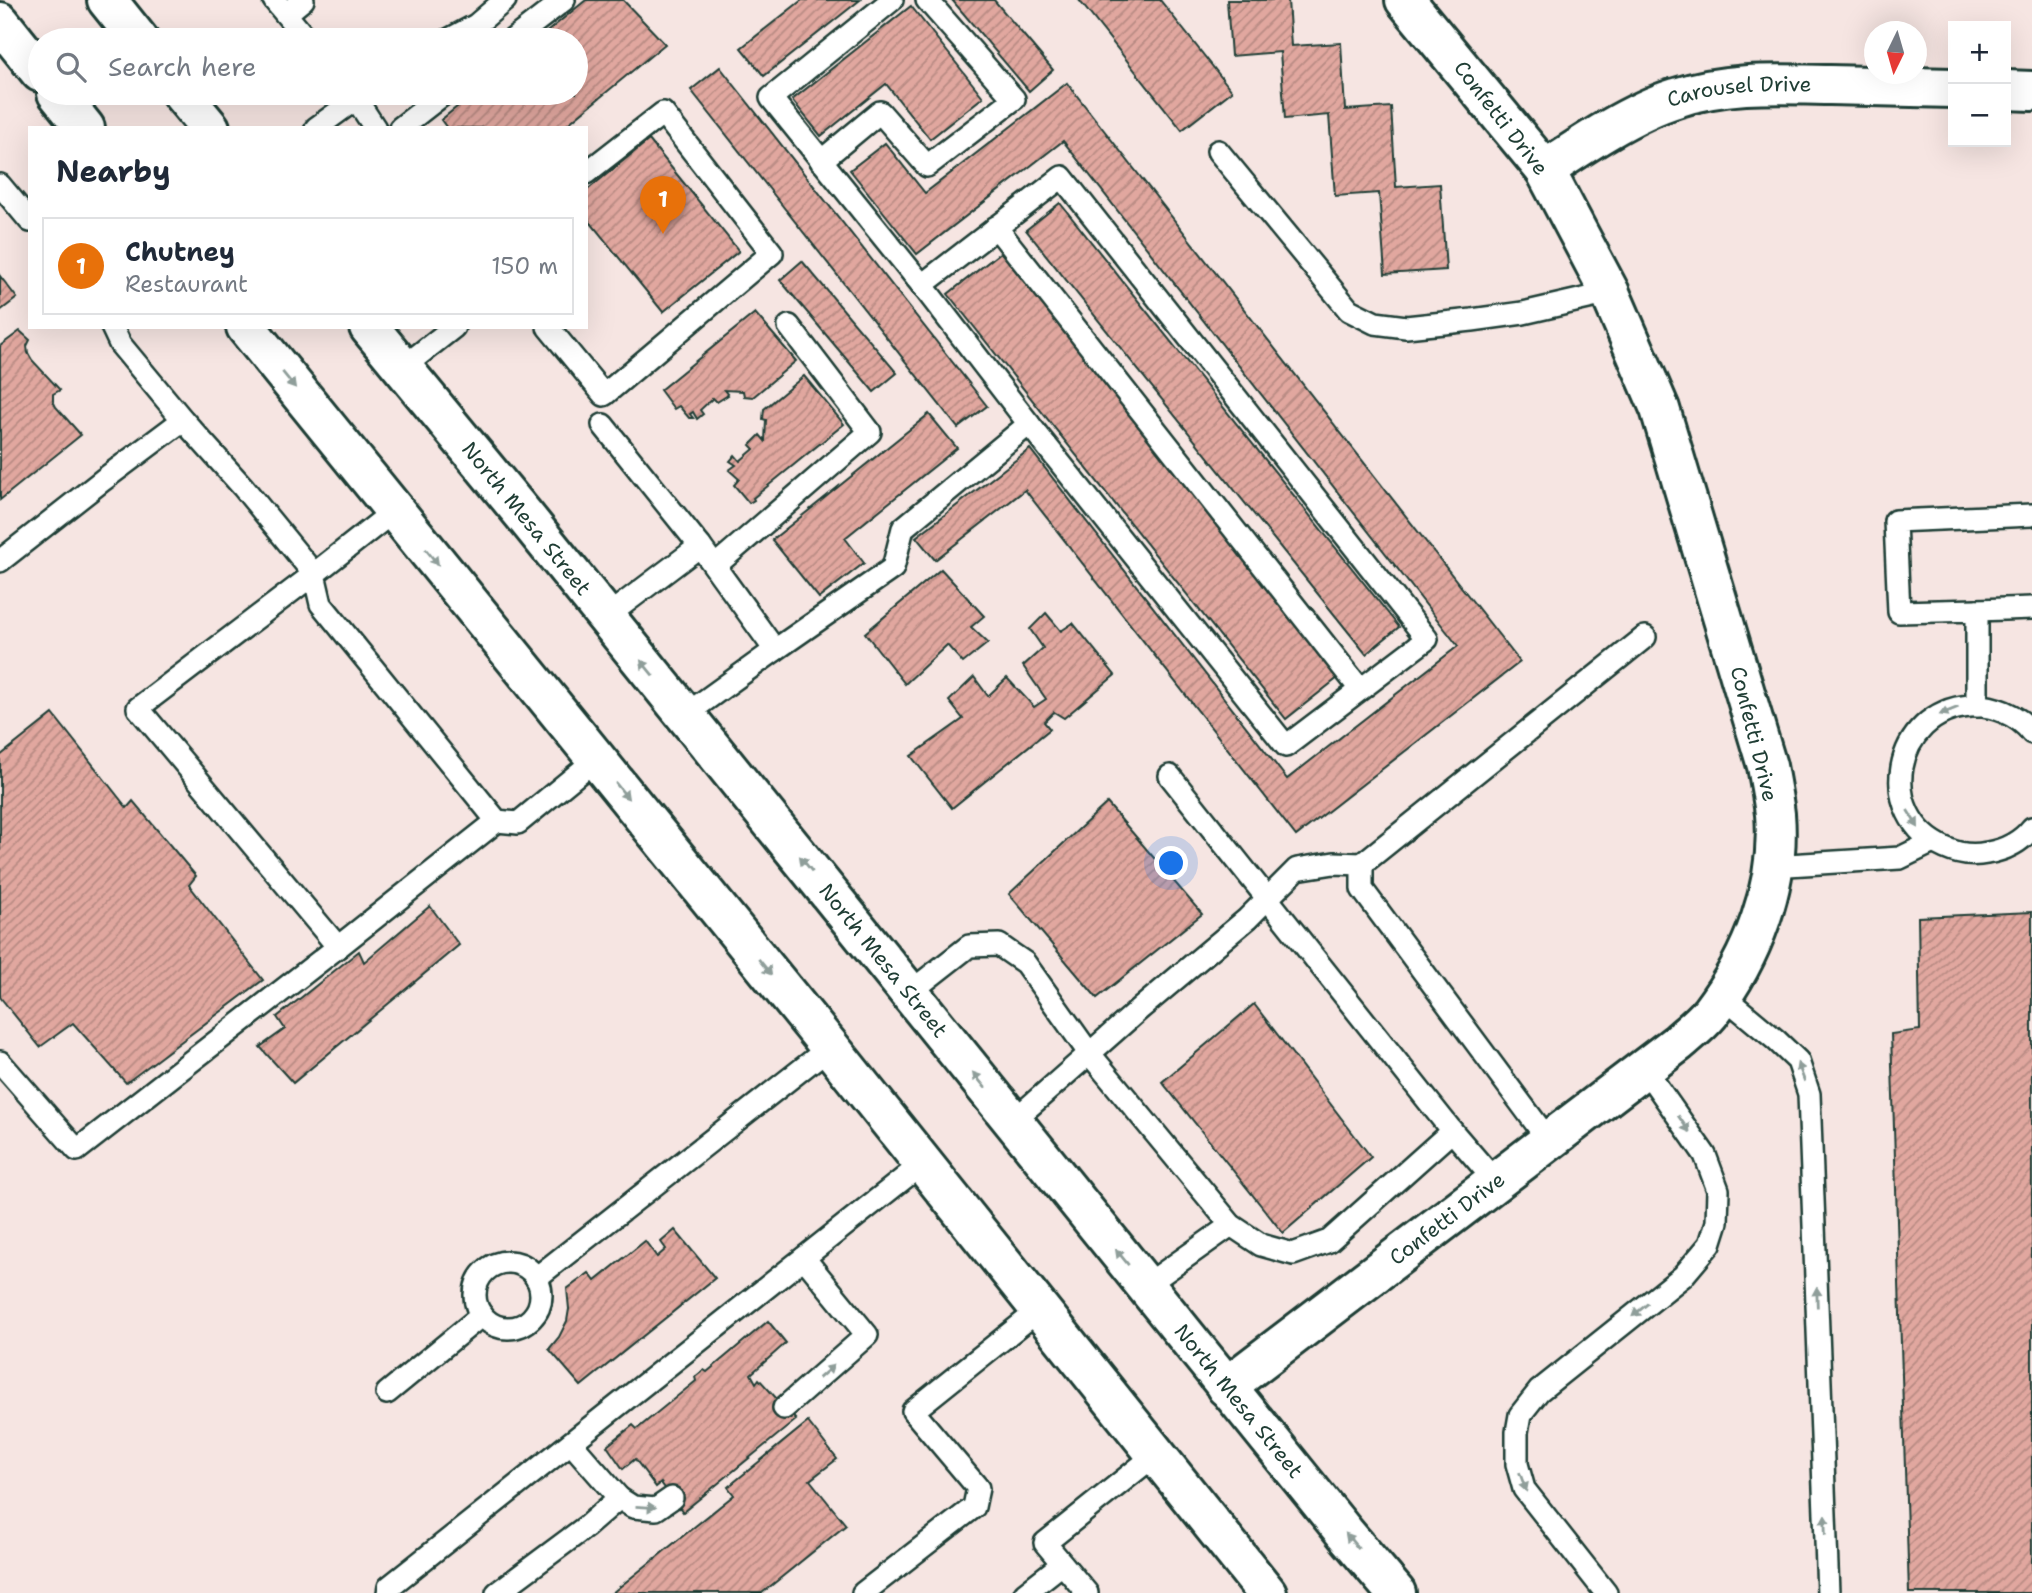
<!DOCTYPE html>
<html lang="en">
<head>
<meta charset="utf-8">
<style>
	body { margin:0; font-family:"Shantell Sans",sans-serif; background:#f2f2f3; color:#1f2937 }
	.controls { position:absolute; right:21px; top:21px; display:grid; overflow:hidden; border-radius:0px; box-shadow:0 7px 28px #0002 }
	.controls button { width:63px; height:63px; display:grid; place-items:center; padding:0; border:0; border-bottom:2px solid #e0e1e3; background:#fff; color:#1f2937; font:35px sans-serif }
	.compass { position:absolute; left:1864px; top:21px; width:63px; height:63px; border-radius:50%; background:#fff; box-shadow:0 7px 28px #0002; rotate:185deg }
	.you { position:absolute; left:1172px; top:864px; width:24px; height:24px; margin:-18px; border:5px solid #fff; border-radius:50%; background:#1a73e8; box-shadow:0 0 0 10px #1a73e833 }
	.badge { display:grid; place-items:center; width:46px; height:46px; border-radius:50%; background:#0b8043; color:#fff; font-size:23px; font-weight:700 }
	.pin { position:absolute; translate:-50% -58px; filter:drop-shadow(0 2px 4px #0008) }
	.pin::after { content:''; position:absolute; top:37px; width:24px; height:21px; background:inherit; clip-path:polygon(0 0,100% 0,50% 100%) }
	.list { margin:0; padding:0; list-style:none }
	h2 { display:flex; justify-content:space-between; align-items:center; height:91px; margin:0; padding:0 28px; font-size:30px }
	h2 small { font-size:23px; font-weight:400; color:#747a83 }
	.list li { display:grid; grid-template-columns:46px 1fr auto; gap:21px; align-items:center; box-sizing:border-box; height:98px; margin:0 14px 14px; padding:0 14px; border:2px solid #e0e1e3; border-radius:0px }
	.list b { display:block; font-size:26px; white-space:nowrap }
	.list p { margin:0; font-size:23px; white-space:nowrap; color:#747a83 }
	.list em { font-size:23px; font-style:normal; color:#747a83 }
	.icon { flex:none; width:38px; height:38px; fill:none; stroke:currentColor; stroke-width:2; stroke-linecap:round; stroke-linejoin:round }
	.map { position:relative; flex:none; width:2032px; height:1593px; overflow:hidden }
	.search { position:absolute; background:#fff; box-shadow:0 7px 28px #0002; left:28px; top:28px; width:560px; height:77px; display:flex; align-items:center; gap:18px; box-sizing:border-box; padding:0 24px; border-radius:38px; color:#747a83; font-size:26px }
	.panel { position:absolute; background:#fff; box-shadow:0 7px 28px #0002; left:28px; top:126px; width:560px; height:203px; border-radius:0px }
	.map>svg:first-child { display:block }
</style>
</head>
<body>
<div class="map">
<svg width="2032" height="1593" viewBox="0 0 2032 1593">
	<defs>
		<pattern id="building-hatch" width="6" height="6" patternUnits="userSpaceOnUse" patternTransform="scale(1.75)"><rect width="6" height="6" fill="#e1a79f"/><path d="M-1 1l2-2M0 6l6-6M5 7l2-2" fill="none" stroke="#b68982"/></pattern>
	</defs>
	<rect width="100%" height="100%" fill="#f6e5e2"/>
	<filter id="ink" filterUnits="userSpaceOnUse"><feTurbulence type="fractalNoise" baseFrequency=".0143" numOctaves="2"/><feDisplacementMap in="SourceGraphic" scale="14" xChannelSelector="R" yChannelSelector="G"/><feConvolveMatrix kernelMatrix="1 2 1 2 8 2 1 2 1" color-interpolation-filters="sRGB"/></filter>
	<g filter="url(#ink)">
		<!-- building -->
		<g fill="url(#building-hatch)" stroke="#1f3d34" stroke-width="2">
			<polygon points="586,0 623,0 665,44 563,128 447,128 441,120 474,93 576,93 576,40 537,40"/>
			<polygon points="802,0 860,0 764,76 741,48"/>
			<polygon points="952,0 994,0 1053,70 1029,91"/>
			<polygon points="1079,0 1160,0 1232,91 1182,130"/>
			<polygon points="1227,0 1288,0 1291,46 1341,43 1345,110 1391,107 1396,187 1440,184 1446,270 1385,274 1379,193 1335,196 1329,115 1285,119 1280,52 1231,56"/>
			<polygon points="911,6 983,97 930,139 886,84 821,136 792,100"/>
			<polygon points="720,67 987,406 958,428 691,90"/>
			<polygon points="1067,83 1520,662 1296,836 1025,490 935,560 916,537 1030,449 1287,779 1458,646 1063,141 917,254 850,170 885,143 925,193"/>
			<polygon points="649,140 739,251 663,312 586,217 586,191"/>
			<polygon points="1060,203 1399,627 1366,654 1026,230"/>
			<polygon points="1001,252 1339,677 1286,719 948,294"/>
			<polygon points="802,261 897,373 874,392 780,280"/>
			<polygon points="0,276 17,298 0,311"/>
			<polygon points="755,313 796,361 753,397 744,396 743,391 724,390 728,395 717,402 713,398 700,410 703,414 697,419 693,412 690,414 693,418 689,418 679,406 674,409 660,390"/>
			<polygon points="20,331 30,340 27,346 28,353 32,360 60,390 53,394 53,401 56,407 81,435 0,500 0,346"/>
			<polygon points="804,376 844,424 753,498 754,500 749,503 734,485 739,479 729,470 736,465 730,461 735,455 740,461 754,449 750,445 760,435 765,441 766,420 763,419 764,409"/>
			<polygon points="929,414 957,448 845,538 864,563 819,598 772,540"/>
			<polygon points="941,569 984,616 971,627 988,643 963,663 947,645 905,684 865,633"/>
			<polygon points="1046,613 1061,631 1073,623 1115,675 1064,718 1054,712 1044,722 1050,729 952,808 911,756 963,719 949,701 974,677 988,696 1007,678 1034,707 1046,699 1023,666 1043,648 1030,629"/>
			<polygon points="53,714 127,808 133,801 196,876 189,885 263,980 126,1083 73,1023 40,1047 0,997 0,756"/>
			<polygon points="1107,803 1202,914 1097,998 1009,894"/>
			<polygon points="430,906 459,945 293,1083 260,1047 285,1029 277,1017 359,951 364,962"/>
			<polygon points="2032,912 2032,1593 1909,1593 1891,1034 1920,1030 1918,917"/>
			<polygon points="1254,1004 1371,1157 1283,1233 1162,1082"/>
			<polygon points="675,1230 715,1278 581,1386 549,1349 559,1337 567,1321 569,1309 567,1289 589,1273 595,1281 645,1241 657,1257 666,1249 661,1242"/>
			<polygon points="768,1321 786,1343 751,1374 756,1383 759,1379 796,1420 683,1512 661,1483 656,1487 635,1459 623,1469 607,1446 633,1425 637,1429 696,1381 695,1377 704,1370 707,1372"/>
			<polygon points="808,1422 837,1459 810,1480 846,1525 762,1593 612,1593 734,1495 728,1487"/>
		</g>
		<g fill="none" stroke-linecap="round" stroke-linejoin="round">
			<!-- lane casing -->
			<g stroke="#1f3d34" stroke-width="26">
				<g id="lane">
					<polyline points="274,0 307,40"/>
					<polyline points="286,14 303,0"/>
					<polyline points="448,40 476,25 505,0"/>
					<polyline points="512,40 564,0"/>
					<polyline points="364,93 356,99 375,128"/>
					<polyline points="316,128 356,99 351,93"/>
					<polyline points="400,128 445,93"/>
					<polyline points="1218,151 1349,310 1375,323 1406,327 1472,320 1523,313 1610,293"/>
					<polyline points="821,161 880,112 927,166 1014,99 927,0"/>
					<polyline points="0,185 30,221"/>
					<polyline points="996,227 1360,689"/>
					<polyline points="922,285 1029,424"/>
					<polyline points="112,327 120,344 183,420 243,487 314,574 138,708 338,947 497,821"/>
					<polyline points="548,327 604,395 772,253 663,113 586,173"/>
					<polyline points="402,368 454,327"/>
					<polyline points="603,425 700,546 775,650 685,715"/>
					<polyline points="394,511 314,574 321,604 497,821 518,823 596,759"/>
					<polyline points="0,561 103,480 183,420"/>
					<polyline points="715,566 870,432 789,326"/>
					<polyline points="1977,610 2032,608"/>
					<polyline points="606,617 700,546"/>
					<polyline points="775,650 893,568 903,528 1029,424 1286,746 1427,639 1062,177 922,285 771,98 892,0"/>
					<polyline points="1977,706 1977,610 1899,612 1895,521 2032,515"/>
					<path d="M2032 733C2019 715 1992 704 1970 706 1893 712 1874 816 1945 848 1958 854 1973 856 1987 853 2005 850 2020 843 2032 828"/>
					<polyline points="1170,776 1452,1131"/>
					<polyline points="1772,866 1900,858 1933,842"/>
					<polyline points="909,993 969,946 999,945 1025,963 1089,1053 1231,1225 1261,1245 1293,1254 1329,1241 1452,1131 1495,1181"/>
					<polyline points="1722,995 1776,1040 1798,1061 1809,1094 1828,1593"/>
					<polyline points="0,1062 77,1150 338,947"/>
					<polyline points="1012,1122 1141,1008 1247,919 1297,869 1334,863 1362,864"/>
					<polyline points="1549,1141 1362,889 1362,864 1645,637"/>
					<circle cx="508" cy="1295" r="33"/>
					<polyline points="536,1278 830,1047"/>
					<polyline points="1145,1286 1231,1225"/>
					<polyline points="387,1393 482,1315"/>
					<polyline points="784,1408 867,1335 804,1258"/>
					<polyline points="619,1498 633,1507 656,1509 672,1498"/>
					<polyline points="388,1593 389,1587 922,1164"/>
					<polyline points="497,1593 587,1526 619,1498 571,1443"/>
					<polyline points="863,1593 974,1507 978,1488 913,1411 1039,1310"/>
					<polyline points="1025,1593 1062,1564"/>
					<polyline points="1087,1593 1045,1543 1155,1455"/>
					<polyline points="1606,1593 1524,1489 1517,1464 1517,1432 1520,1415 1539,1391 1683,1276 1710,1244 1717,1222 1718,1190 1705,1155 1644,1068"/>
				</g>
			</g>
			<!-- street casing -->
			<g stroke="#1f3d34" stroke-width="44">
				<g id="street">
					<polyline points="2006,90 2032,91"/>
					<path id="s1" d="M1545 170C1582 145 1633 111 1676 98 1726 81 1778 84 1830 85 1871 86 1912 87 1953 88"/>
					<path id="s2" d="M1226 1387 1679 1042C1689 1033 1701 1024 1710 1013 1752 958 1781 885 1775 814 1773 798 1770 782 1767 766L1660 409 1610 293 1545 170 1405 0"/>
				</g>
			</g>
			<!-- primary casing -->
			<g stroke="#1f3d34" stroke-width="44">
				<g id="primary">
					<polyline points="107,0 139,40"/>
					<polyline points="0,22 40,72"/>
					<polyline points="57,93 85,128"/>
					<polyline points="181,93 210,128"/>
					<polyline points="246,327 830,1047 1267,1593"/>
					<path id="s3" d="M369 327 523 514 1345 1533 1396 1593"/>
				</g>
			</g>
			<!-- lane -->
			<use href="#lane" stroke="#fff" stroke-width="21"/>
			<!-- street -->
			<use href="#street" stroke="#fff" stroke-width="38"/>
			<!-- primary -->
			<use href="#primary" stroke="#fff" stroke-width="38"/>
		</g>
		<!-- one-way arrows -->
		<defs><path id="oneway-solid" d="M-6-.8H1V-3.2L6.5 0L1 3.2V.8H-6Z" transform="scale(1.75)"/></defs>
		<g fill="#8f9e9a">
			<use href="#oneway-solid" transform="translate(289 380) rotate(51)"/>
			<use href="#oneway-solid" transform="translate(432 557) rotate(51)"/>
			<use href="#oneway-solid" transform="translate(647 668) rotate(-129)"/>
			<use href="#oneway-solid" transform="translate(1949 711) rotate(158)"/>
			<use href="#oneway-solid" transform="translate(622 791) rotate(51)"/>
			<use href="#oneway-solid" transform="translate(1913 819) rotate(58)"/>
			<use href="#oneway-solid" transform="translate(806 864) rotate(-129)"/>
			<use href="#oneway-solid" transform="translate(765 967) rotate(51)"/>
			<use href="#oneway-solid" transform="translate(1801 1072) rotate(-111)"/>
			<use href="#oneway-solid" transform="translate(979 1080) rotate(-129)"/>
			<use href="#oneway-solid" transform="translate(1684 1124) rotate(55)"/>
			<use href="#oneway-solid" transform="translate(1122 1257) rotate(-129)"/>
			<use href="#oneway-solid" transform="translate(1817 1297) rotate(-92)"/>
			<use href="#oneway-solid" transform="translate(1640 1310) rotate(141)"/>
			<use href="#oneway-solid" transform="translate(826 1372) rotate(-41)"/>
			<use href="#oneway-solid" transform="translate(1523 1482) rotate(70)"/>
			<use href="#oneway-solid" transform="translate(646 1507) rotate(3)"/>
			<use href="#oneway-solid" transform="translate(1825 1525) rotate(-92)"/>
			<use href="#oneway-solid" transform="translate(1352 1541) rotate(-130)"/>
		</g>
	</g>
	<g text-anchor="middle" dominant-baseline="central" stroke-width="5" stroke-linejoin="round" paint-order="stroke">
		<!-- street labels -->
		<g font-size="21" fill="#1f3d34" stroke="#fff">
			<text stroke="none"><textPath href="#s1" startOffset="214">Carousel Drive</textPath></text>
			<text transform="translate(1501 118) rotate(52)">Confetti Drive</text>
			<text stroke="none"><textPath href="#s3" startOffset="248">North Mesa Street</textPath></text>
			<text transform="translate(1754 734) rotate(76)">Confetti Drive</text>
			<text stroke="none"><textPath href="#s3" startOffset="816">North Mesa Street</textPath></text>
			<text stroke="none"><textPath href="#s2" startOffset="278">Confetti Drive</textPath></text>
			<text stroke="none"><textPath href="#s3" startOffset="1382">North Mesa Street</textPath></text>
		</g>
	</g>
</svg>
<div class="controls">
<button>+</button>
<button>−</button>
</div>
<svg class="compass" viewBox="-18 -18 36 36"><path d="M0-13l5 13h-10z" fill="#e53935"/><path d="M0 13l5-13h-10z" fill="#747a83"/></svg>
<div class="you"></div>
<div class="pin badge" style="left:663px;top:234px;background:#e8710a">1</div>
<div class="search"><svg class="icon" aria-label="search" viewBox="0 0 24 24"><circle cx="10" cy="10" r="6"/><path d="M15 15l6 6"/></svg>Search here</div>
<section class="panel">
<h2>Nearby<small></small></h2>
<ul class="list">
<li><span class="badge" style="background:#e8710a">1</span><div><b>Chutney</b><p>Restaurant</p></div><em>150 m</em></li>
</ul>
</section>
</div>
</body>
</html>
